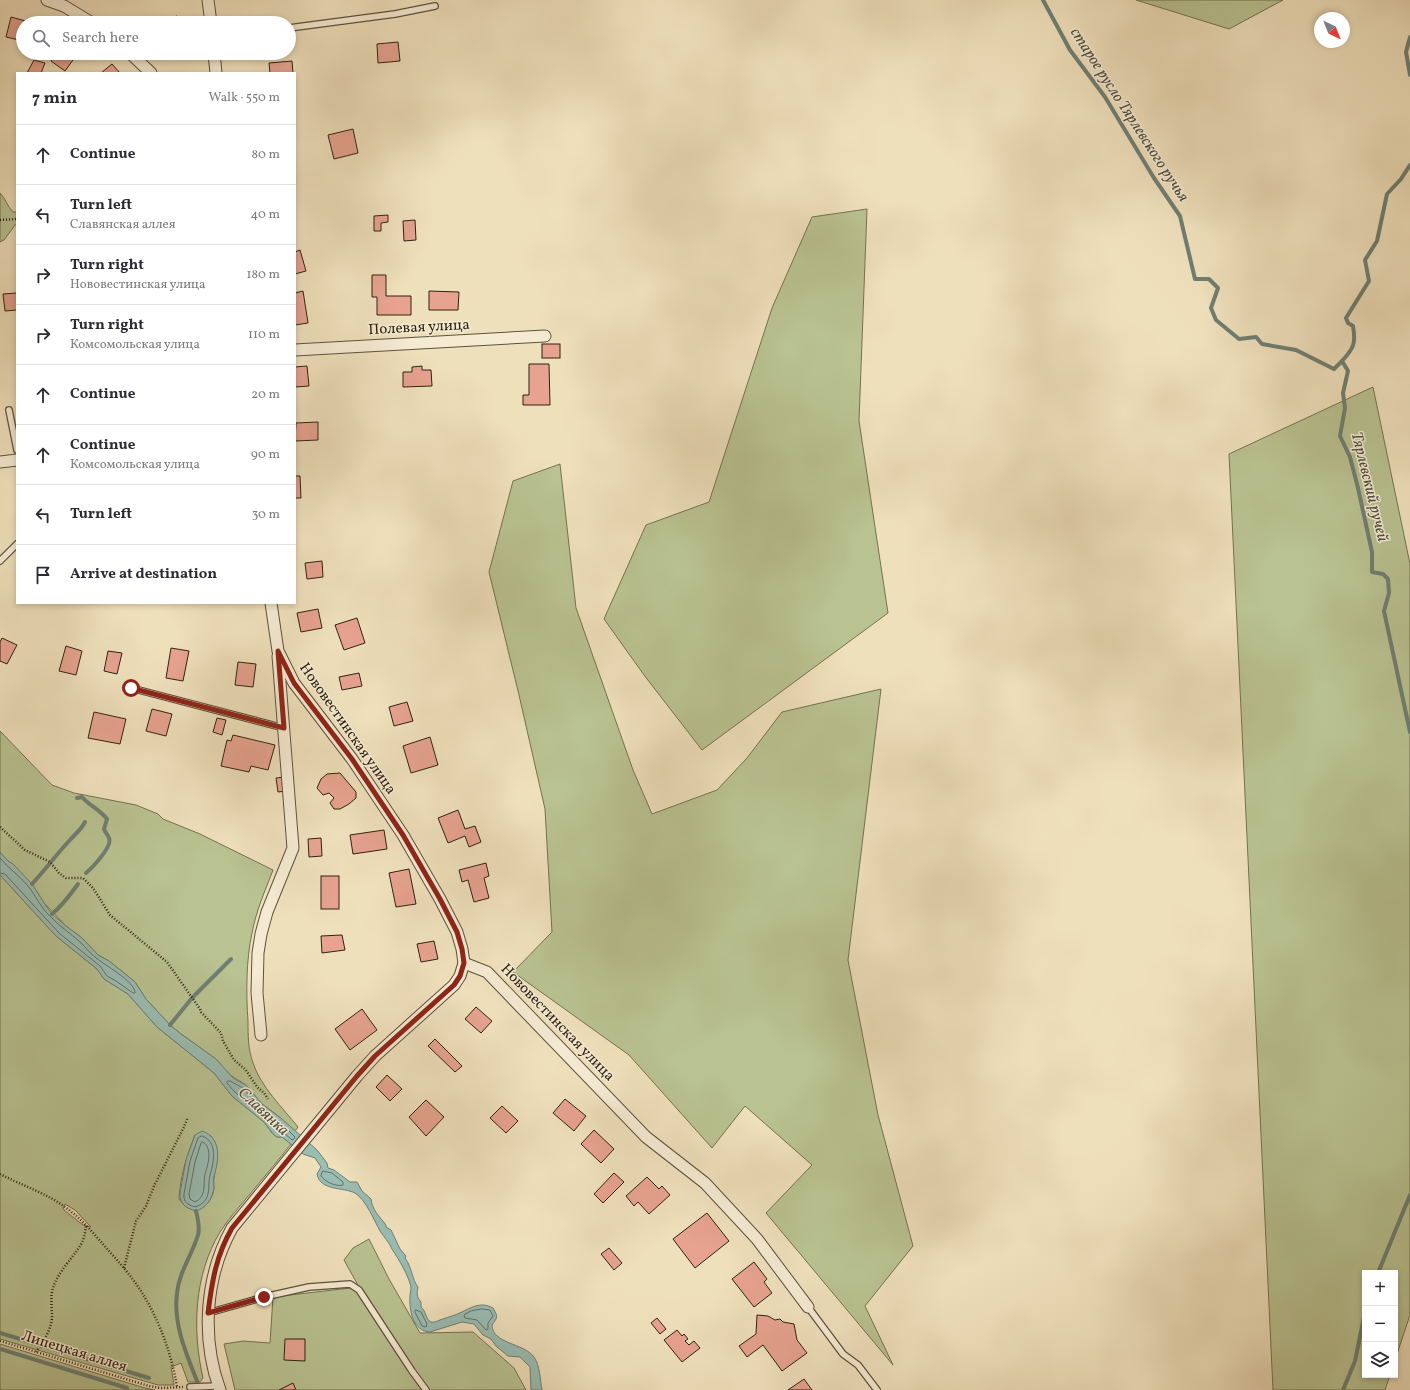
<!DOCTYPE html>
<html lang="en">
<head>
<meta charset="utf-8">
<style>
	body { margin:0; font-family:Vollkorn,serif; background:#f7f7f7; color:#2b2b33 }
	.controls { position:absolute; right:12px; bottom:12px; display:grid; overflow:hidden; border-radius:0px; box-shadow:0 2px 6px #0003 }
	.controls button { width:36px; height:36px; display:grid; place-items:center; padding:0; border:0; border-bottom:1px solid #e1e1e2; background:#fff; color:#2b2b33; font:20px sans-serif }
	.compass { position:absolute; left:1314px; top:12px; width:36px; height:36px; border-radius:50%; background:#fff; box-shadow:0 2px 6px #0003; rotate:137deg }
	.stop { position:absolute; width:12px; height:12px; margin:-9px; border:3px solid #8f2418; border-radius:50%; background:#fff }
	.stop.end { background:#8f2418; border-color:#fff; box-shadow:0 1px 4px #0008 }
	.list { margin:0; padding:0; list-style:none }
	h2 { display:flex; justify-content:space-between; align-items:center; height:52px; margin:0; padding:0 16px; font-size:17px }
	h2 small { font-size:13px; font-weight:400; color:#7c7c81 }
	.list li { display:grid; grid-template-columns:26px 1fr auto; gap:12px; align-items:center; box-sizing:border-box; height:60px; padding:0 16px; border-top:1px solid #e1e1e2 }
	.list b { display:block; font-size:15px; white-space:nowrap }
	.list p { margin:0; font-size:13px; white-space:nowrap; color:#7c7c81 }
	.list em { font-size:13px; font-style:normal; color:#7c7c81 }
	.icon { flex:none; width:22px; height:22px; fill:none; stroke:currentColor; stroke-width:2; stroke-linecap:round; stroke-linejoin:round }
	.map { position:relative; flex:none; width:1410px; height:1390px; overflow:hidden }
	.search { position:absolute; background:#fff; box-shadow:0 2px 6px #0003; left:16px; top:16px; width:280px; height:44px; display:flex; align-items:center; gap:10px; box-sizing:border-box; padding:0 14px; border-radius:22px; color:#7c7c81; font-size:15px }
	.panel { position:absolute; background:#fff; box-shadow:0 2px 6px #0003; left:16px; top:72px; width:280px; height:532px; border-radius:0px }
	.map>svg:first-child { display:block }
</style>
</head>
<body>
<div class="map">
<svg width="1410" height="1390" viewBox="0 0 1410 1390">
	<rect width="100%" height="100%" fill="#efe0bc"/>
	<filter id="stains"><feTurbulence type="fractalNoise" baseFrequency=".005" numOctaves="4"/><feColorMatrix values="0 0 0 0 .2 0 0 0 0 .09 0 0 0 0 .02 0 0 0 .5 -.17"/></filter>
	<radialGradient id="worn" r=".72"><stop offset=".6" stop-color="#630" stop-opacity="0"/><stop offset="1" stop-color="#630" stop-opacity=".3"/></radialGradient>
	<!-- green -->
	<g fill="#b9c291" stroke="#747251" fill-rule="evenodd">
		<polygon points="1136,0 1283,0 1229,29"/>
		<path d="M0 193C6 199 7 206 13 212H17V224L15 225 4 240 0 242Z"/>
		<polygon points="867,209 859,421 888,613 702,750 644,675 604,619 646,525 709,502 772,308 812,217"/>
		<polygon points="1373,387 1410,564 1410,1315 1395,1360 1395,1273 1365,1273 1365,1375 1390,1375 1385,1390 1273,1390 1229,454"/>
		<polygon points="560,464 576,608 633,770 652,814 717,790 747,758 782,712 881,689 848,960 878,1115 913,1246 865,1306 893,1365 766,1213 812,1165 745,1106 712,1148 629,1055 513,972 552,932 545,809 519,695 489,572 513,481"/>
		<path d="M0 731 52 785 74 793 136 805 158 814 163 819 200 834 273 870C265 891 256 911 252 933 246 960 246 994 248 1021 248 1035 248 1049 253 1063 261 1087 282 1107 298 1127L295 1131 277 1115 262 1104 246 1085 230 1075 216 1059 181 1034 170 1025 146 999 135 982 129 977 109 961 98 955 82 938 66 926 44 903 32 884 4 857 0 852Z"/>
		<path d="M0 875 56 936 97 969 104 979 128 994 157 1027 214 1073 232 1096 264 1122 273 1134 277 1137H282L291 1144C278 1161 264 1177 250 1194 240 1206 229 1218 220 1232 194 1275 192 1330 203 1378L200 1382H188L181 1363 171 1367 174 1385H158L0 1339ZM195 1135 211 1136C222 1151 216 1163 214 1178 213 1182 214 1184 214 1188 213 1199 206 1207 196 1211L186 1207 179 1199C180 1177 187 1155 195 1135ZM65 1204 75 1210 91 1227 83 1225 64 1210 63 1208Z"/>
		<polygon points="369,1239 389,1279 420,1333 473,1332 514,1368 526,1390 235,1390 224,1344 243,1341 270,1343 273,1297 359,1287 344,1260 353,1248"/>
		<polygon points="0,1344 145,1388 155,1390 0,1390"/>
	</g>
	<!-- water -->
	<g fill="#9abdb4" stroke="#6f7f73">
		<path d="M0 852 8 861 13 864 32 884 44 903 52 914 66 926 82 938 98 955 109 961 135 982 146 999 170 1025 181 1034 216 1059 234 1079 246 1085 262 1104 282 1119 317 1150 327 1163 328 1168 334 1170 350 1182H357L362 1191 371 1199C372 1210 380 1217 386 1225V1227L391 1230 400 1249 406 1256 405 1258C412 1267 412 1280 418 1287 417 1294 416 1296 421 1302V1307C426 1311 426 1320 431 1322 434 1323 437 1321 440 1320 445 1318 450 1317 455 1315 468 1310 479 1300 493 1308 498 1317 498 1317 492 1325 492 1344 524 1343 534 1357 540 1366 540 1379 542 1390H531L530 1367 520 1357 508 1356 496 1346 491 1339 483 1335 474 1324 462 1322 430 1332C413 1331 409 1311 410 1296 410 1294 411 1290 411 1287 408 1274 399 1260 392 1249 389 1242 384 1237 380 1231 374 1220 366 1200 355 1193 343 1187 320 1191 317 1174L321 1167 315 1158 303 1154 282 1137H277L274 1135 264 1122 232 1096 214 1073 157 1027 128 994 104 979 97 969 56 936 0 875Z"/>
		<path d="M202 1131C222 1138 219 1160 214 1176 213 1180 214 1184 214 1188 212 1199 206 1208 196 1211 186 1208 179 1204 180 1193L186 1160 195 1135Z"/>
	</g>
	<g fill="none" stroke-linecap="round" stroke-linejoin="round">
		<!-- shore -->
		<g stroke="#647062" stroke-width="1">
			<path d="M0 858C8 868 20 876 28 886 36 896 41 908 50 916 59 926 70 933 80 942 86 947 89 953 95 957 104 965 135 981 135 993H133L116 981 107 976 100 966 59 933 5 874 0 873"/>
			<path d="M228 1081H230L243 1088 259 1107 280 1122 295 1137 294 1139 292 1140 284 1133 277 1132C265 1112 241 1102 227 1083Z"/>
			<path d="M202 1136C218 1141 214 1162 210 1175 207 1187 213 1201 195 1207 188 1205 183 1202 184 1194L190 1161 198 1138Z"/>
			<path d="M203 1142C213 1148 208 1165 205 1174 203 1184 207 1196 195 1202L190 1199 189 1194 195 1162 201 1143Z"/>
			<path d="M323 1171 332 1173 343 1182V1185C336 1187 325 1182 321 1176Z"/>
			<polygon points="482,1309 490,1310 493,1316 488,1323 488,1329 486,1330 477,1320 465,1318 464,1316 465,1314 471,1311"/>
			<polygon points="416,1310 421,1312 427,1324 426,1327 422,1326 415,1312"/>
		</g>
		<!-- stream -->
		<g stroke="#6f7f73" stroke-width="4">
			<polyline points="1043,0 1070,50 1105,97 1154,178 1180,216 1195,279 1209,279 1218,288 1211,308 1216,320 1239,339 1256,337 1262,344 1296,350 1334,369 1342,361"/>
			<polyline points="1410,37 1406,52 1410,75"/>
			<path d="M1410 165 1401 179 1387 194 1377 241 1365 260 1369 281 1346 318 1348 323 1353 326C1356 343 1354 348 1342 361L1348 371 1343 393 1345 408 1340 436 1350 457 1358 488 1372 552V572L1383 574 1388 579 1389 593 1384 611 1410 732"/>
			<path d="M77 798 82 797C90 806 100 810 107 819L104 829C105 832 108 835 109 838 113 846 92 868 86 873"/>
			<path d="M32 884C45 870 56 855 69 841 75 834 81 830 85 822"/>
			<path d="M52 914C64 904 69 896 78 884"/>
			<polyline points="170,1025 192,998 231,959"/>
			<path d="M196 1211C198 1219 200 1228 198 1235 192 1255 179 1272 177 1293 173 1324 186 1353 197 1381"/>
			<polyline points="1378,1273 1410,1195"/>
			<polyline points="0,1333 149,1378"/>
			<polyline points="0,1349 127,1388"/>
			<polyline points="1343,1390 1355,1361 1365,1312"/>
		</g>
	</g>
	<!-- building -->
	<g fill="#e7a390" stroke="#2e2211">
		<polygon points="177,16 180,23 156,23"/>
		<polygon points="11,17 33,23 23,23 23,41 6,37"/>
		<polygon points="398,42 400,61 378,63 377,44"/>
		<polygon points="56,53 78,53 65,71 51,61"/>
		<polygon points="34,60 45,63 41,73 27,73"/>
		<polygon points="292,61 293,73 270,73 269,63"/>
		<polygon points="112,64 120,73 101,73"/>
		<polygon points="353,129 358,153 334,159 328,135"/>
		<polygon points="388,215 388,222 381,223 381,231 374,231 374,216"/>
		<polygon points="415,220 416,240 404,241 403,221"/>
		<polygon points="300,250 306,271 295,274 295,252"/>
		<polygon points="372,275 386,275 386,296 411,296 411,315 377,315 377,297 372,297"/>
		<polygon points="303,291 308,323 295,325 295,293"/>
		<polygon points="429,291 459,292 458,310 429,310"/>
		<polygon points="17,293 17,310 5,311 3,294"/>
		<rect x="542" y="344" width="18" height="14"/>
		<polygon points="529,364 549,364 550,405 523,405 523,395 529,395"/>
		<polygon points="307,366 309,386 295,387 295,367"/>
		<polygon points="422,366 422,370 431,370 432,386 403,387 403,372 412,372 412,367"/>
		<polygon points="318,422 318,440 295,441 296,423"/>
		<polygon points="295,476 300,476 301,498 295,498"/>
		<polygon points="322,561 323,577 307,579 305,563"/>
		<polygon points="318,609 322,628 301,632 297,613"/>
		<polygon points="357,618 365,643 344,650 335,625"/>
		<polygon points="2,638 17,645 7,664 0,661 0,642"/>
		<polygon points="66,646 82,651 76,675 59,671"/>
		<polygon points="171,648 189,651 183,681 166,678"/>
		<polygon points="108,651 122,653 117,674 104,671"/>
		<polygon points="238,662 256,664 253,687 235,685"/>
		<polygon points="359,673 362,686 342,690 339,677"/>
		<polygon points="407,702 413,721 394,726 389,707"/>
		<polygon points="152,709 172,714 166,736 146,731"/>
		<polygon points="94,712 126,719 120,744 88,738"/>
		<polygon points="217,718 226,720 222,735 213,732"/>
		<polygon points="233,735 275,745 268,770 251,766 249,772 221,766 227,740 231,741"/>
		<polygon points="430,737 438,765 411,773 403,746"/>
		<polygon points="340,773 356,792 356,798 349,804 340,809 334,809 330,803 334,798 329,793 323,795 317,788 321,779 327,774"/>
		<polygon points="285,777 286,791 278,792 276,778"/>
		<polygon points="458,810 465,829 475,826 481,842 469,847 465,836 448,843 438,818"/>
		<polygon points="384,830 387,849 353,854 350,835"/>
		<polygon points="321,838 322,856 309,857 308,839"/>
		<polygon points="486,863 489,876 484,878 489,898 474,902 468,880 462,882 459,870"/>
		<polygon points="409,869 416,904 396,907 389,873"/>
		<rect x="321" y="876" width="18" height="33"/>
		<polygon points="342,935 345,950 322,953 321,936"/>
		<polygon points="434,941 438,959 421,962 417,944"/>
		<polygon points="476,1007 492,1021 481,1033 465,1019"/>
		<polygon points="362,1009 377,1030 350,1050 335,1029"/>
		<polygon points="435,1039 462,1066 455,1072 428,1046"/>
		<polygon points="387,1075 402,1089 390,1101 376,1087"/>
		<polygon points="565,1099 586,1116 574,1131 553,1113"/>
		<polygon points="426,1100 444,1117 426,1136 409,1117"/>
		<polygon points="502,1106 518,1121 506,1133 490,1118"/>
		<polygon points="594,1130 614,1149 601,1163 581,1144"/>
		<polygon points="614,1173 624,1182 603,1203 594,1194"/>
		<polygon points="647,1177 659,1189 662,1186 670,1195 649,1214 638,1202 634,1206 626,1196"/>
		<polygon points="707,1213 729,1241 695,1268 673,1239"/>
		<polygon points="609,1248 622,1263 614,1270 601,1254"/>
		<polygon points="754,1262 767,1279 764,1282 772,1293 754,1307 732,1279"/>
		<polygon points="757,1315 768,1316 775,1320 780,1319 783,1322 794,1324 797,1340 807,1353 782,1371 763,1345 747,1357 739,1346 756,1334"/>
		<polygon points="657,1318 666,1329 660,1334 651,1323"/>
		<polygon points="677,1330 682,1336 684,1334 688,1339 685,1341 689,1345 694,1341 700,1348 682,1362 664,1340"/>
		<polygon points="285,1339 305,1339 305,1361 284,1360"/>
		<polygon points="804,1379 812,1390 788,1390"/>
		<polygon points="293,1383 296,1390 279,1390"/>
	</g>
	<g fill="none" stroke-linecap="round" stroke-linejoin="round">
		<!-- service casing -->
		<g stroke="#5e523c" stroke-width="8">
			<g id="service">
				<polyline points="289,28 395,14 435,6"/>
				<polyline points="9,410 17,450"/>
				<polyline points="0,561 17,544"/>
				<polyline points="131,688 284,728"/>
				<polyline points="808,1307 843,1354 858,1365 877,1390"/>
				<polyline points="208,1313 264,1297 309,1287 350,1284 359,1290 412,1371 426,1390"/>
				<polyline points="190,1387 218,1386"/>
			</g>
		</g>
		<!-- minor casing -->
		<g stroke="#5e523c" stroke-width="13">
			<g id="minor">
				<polyline points="47,0 64,6 92,23"/>
				<polyline points="208,0 211,23"/>
				<polyline points="130,53 151,73"/>
				<polyline points="214,53 216,73"/>
				<polyline points="295,350 545,336"/>
				<polyline points="0,462 17,460"/>
				<polyline points="464,963 487,972 646,1137 705,1183 757,1239 808,1307"/>
				<polyline points="261,1035 257,993 258,953 261,934 267,912 293,848 278,656"/>
				<path d="M220 1390C201 1338 205 1277 232 1228L357 1076 375 1056 454 985 460 976 464 963 462 949 457 932 440 899 403 835 352 759 294 683 278 651 271 603"/>
			</g>
		</g>
		<!-- path -->
		<g stroke="#2e2211" stroke-width="2.5" stroke-dasharray="1 2" stroke-linecap="butt">
			<polyline points="0,220 17,219"/>
			<polyline points="0,827 25,850 50,862 59,873 66,878 83,878 93,888 110,915 167,962 200,1009 201,1012 221,1033 223,1041 234,1060 246,1070 257,1087 264,1093 268,1099"/>
			<path d="M0 1174C21 1185 46 1193 65 1207 82 1219 95 1235 108 1250 117 1260 126 1270 134 1281 156 1311 171 1350 177 1387"/>
			<polyline points="124,1268 136,1221 146,1206 154,1186 184,1127 188,1117"/>
			<polyline points="0,1341 149,1386 160,1388 183,1387"/>
			<path d="M36 1352C43 1342 52 1329 52 1316 52 1307 50 1297 53 1288 58 1272 71 1260 80 1246 84 1240 85 1233 86 1226"/>
		</g>
		<!-- service -->
		<use href="#service" stroke="#f5ebd3" stroke-width="5.5"/>
		<!-- minor -->
		<use href="#minor" stroke="#f5ebd3" stroke-width="11"/>
	</g>
	<g fill="none" stroke-linecap="round" stroke-linejoin="round">
		<!-- route -->
		<path stroke="#8f2418" stroke-width="5" d="M131 688 284 728 278 651 294 683 352 759 403 835 440 899 457 932 462 949 464 963 460 976 454 985 375 1056 357 1076 232 1228C216 1256 212 1281 208 1313L264 1297"/>
	</g>
	<g text-anchor="middle" dominant-baseline="central" stroke-width="3" stroke-linejoin="round" paint-order="stroke">
		<!-- street labels -->
		<g font-size="15" fill="#2e2211" stroke="#f5ebd3">
			<text transform="translate(419 328) rotate(-3)">Полевая улица</text>
			<text transform="translate(347 729) rotate(55)">Нововестинская улица</text>
			<text transform="translate(557 1023) rotate(46)">Нововестинская улица</text>
			<text transform="translate(74 1352) rotate(17)">Липецкая аллея</text>
		</g>
		<!-- water labels -->
		<g font-size="16" font-style="italic" fill="#4e5042" stroke="#f5ebd3">
			<text transform="translate(1129 115) rotate(57)">старое русло Тярлевского ручья</text>
			<text transform="translate(1369 487) rotate(76)">Тярлевский ручей</text>
			<text transform="translate(263 1112) rotate(43)">Славянка</text>
		</g>
	</g>
	<rect width="100%" height="100%" filter="url(#stains)"/>
	<rect width="100%" height="100%" fill="url(#worn)"/>
</svg>
<div class="controls">
<button>+</button>
<button>−</button>
<button><svg class="icon" aria-label="layers" viewBox="0 0 24 24"><path d="M12 4l9 5-9 5-9-5zM3 14l9 5 9-5"/></svg></button>
</div>
<svg class="compass" viewBox="-18 -18 36 36"><path d="M0-13l5 13h-10z" fill="#e53935"/><path d="M0 13l5-13h-10z" fill="#7c7c81"/></svg>
<div class="stop" style="left:131px;top:688px"></div>
<div class="stop end" style="left:264px;top:1297px"></div>
<div class="search"><svg class="icon" aria-label="search" viewBox="0 0 24 24"><circle cx="10" cy="10" r="6"/><path d="M15 15l6 6"/></svg>Search here</div>
<section class="panel">
<h2>7 min<small>Walk · 550 m</small></h2>
<ul class="list">
<li><svg class="icon" aria-label="ahead" viewBox="0 0 24 24"><path d="M12 20V5M6 11l6-6 6 6"/></svg><div><b>Continue</b></div><em>80 m</em></li>
<li><svg class="icon" aria-label="left" viewBox="0 0 24 24"><path d="M17 20v-9H6M10 6l-5 5 5 5"/></svg><div><b>Turn left</b><p>Славянская аллея</p></div><em>40 m</em></li>
<li><svg class="icon" aria-label="right" viewBox="0 0 24 24"><path d="M7 20v-9h11M14 6l5 5-5 5"/></svg><div><b>Turn right</b><p>Нововестинская улица</p></div><em>180 m</em></li>
<li><svg class="icon" aria-label="right" viewBox="0 0 24 24"><path d="M7 20v-9h11M14 6l5 5-5 5"/></svg><div><b>Turn right</b><p>Комсомольская улица</p></div><em>110 m</em></li>
<li><svg class="icon" aria-label="ahead" viewBox="0 0 24 24"><path d="M12 20V5M6 11l6-6 6 6"/></svg><div><b>Continue</b></div><em>20 m</em></li>
<li><svg class="icon" aria-label="ahead" viewBox="0 0 24 24"><path d="M12 20V5M6 11l6-6 6 6"/></svg><div><b>Continue</b><p>Комсомольская улица</p></div><em>90 m</em></li>
<li><svg class="icon" aria-label="left" viewBox="0 0 24 24"><path d="M17 20v-9H6M10 6l-5 5 5 5"/></svg><div><b>Turn left</b></div><em>30 m</em></li>
<li><svg class="icon" aria-label="arrive" viewBox="0 0 24 24"><path d="M6 21V4h12l-3 4 3 4H6"/></svg><div><b>Arrive at destination</b></div></li>
</ul>
</section>
</div>
</body>
</html>
